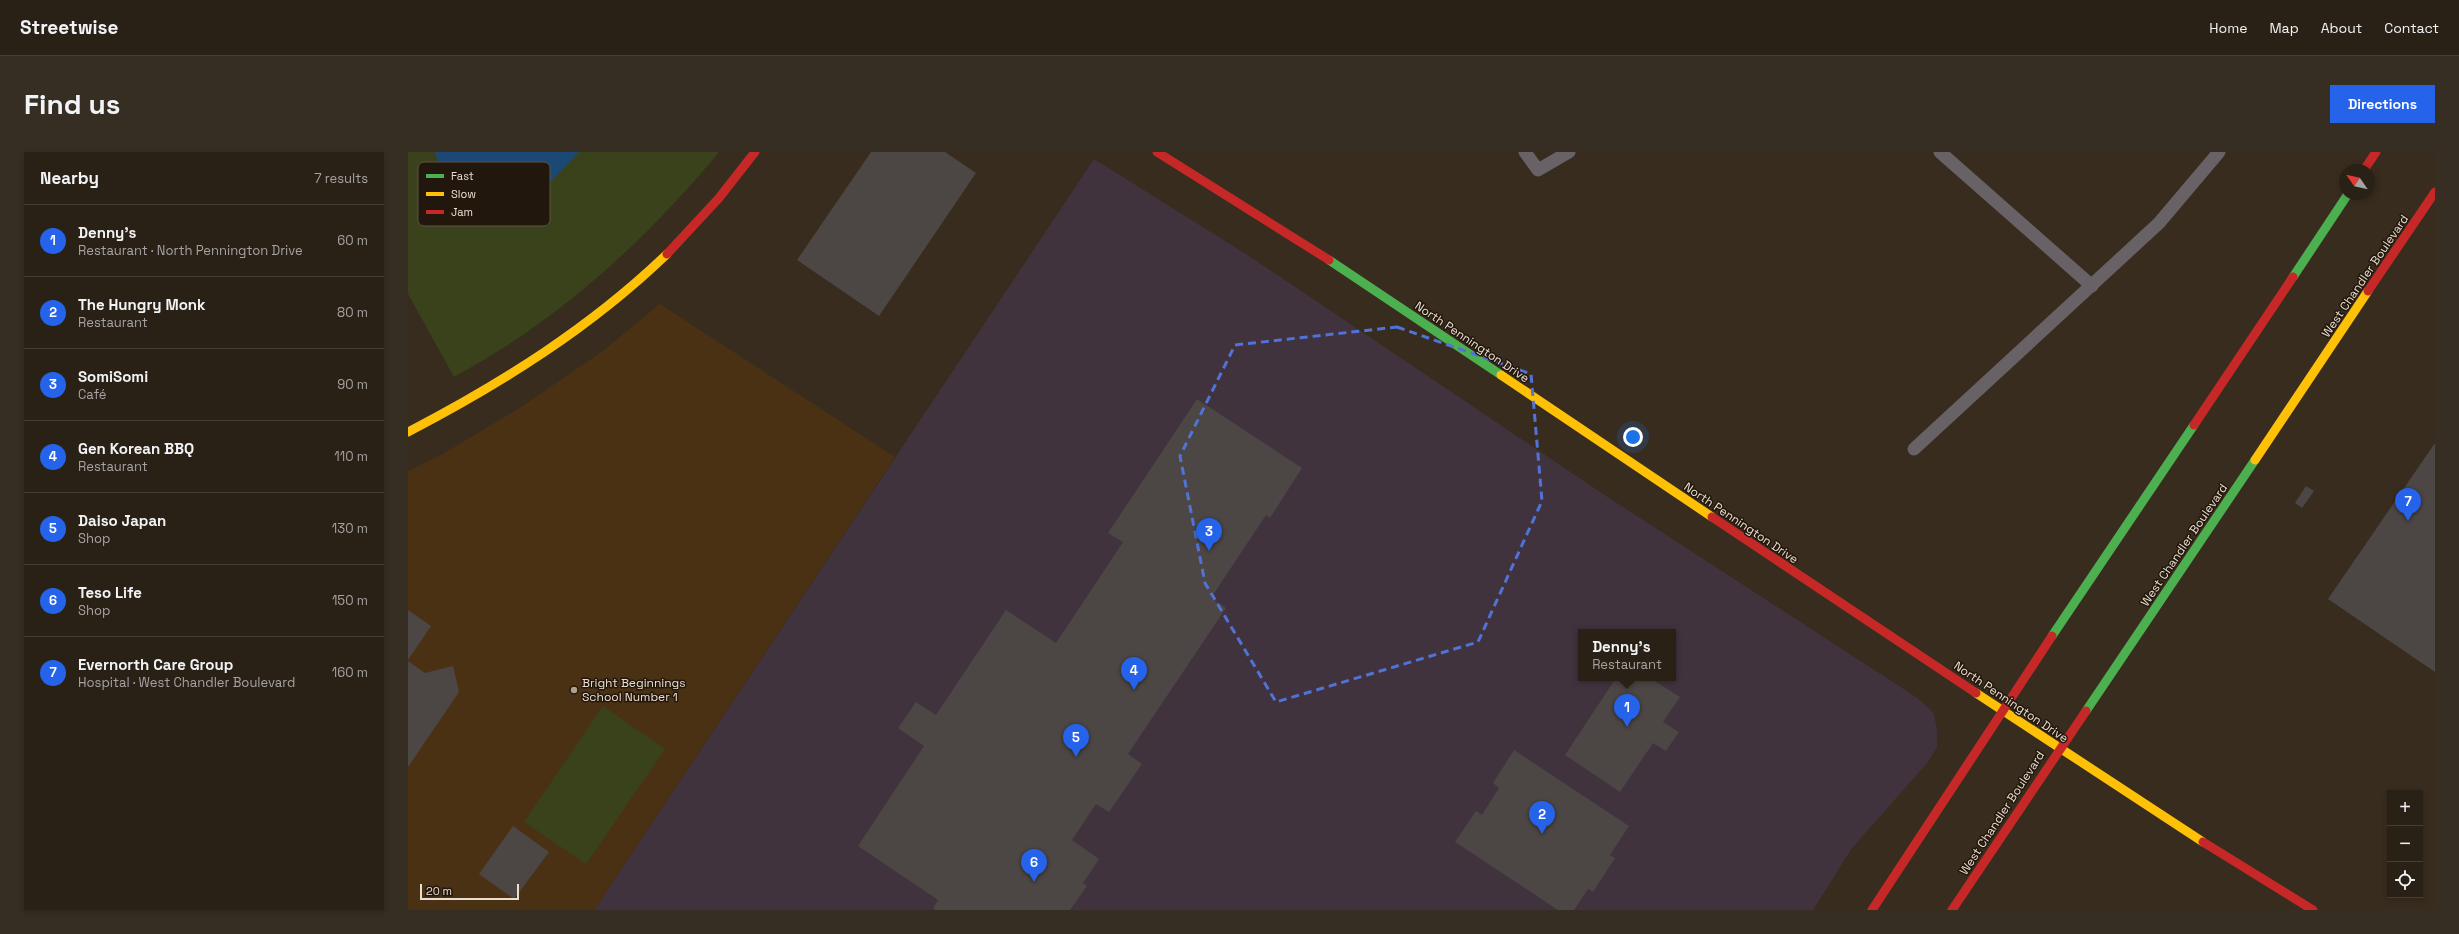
<!DOCTYPE html>
<html lang="en">
<head>
<meta charset="utf-8">
<style>
	body { margin:0; font-family:"Space Grotesk",sans-serif; background:#362e23; color:#f1f3f6 }
	.controls { position:absolute; right:12px; bottom:12px; display:grid; overflow:hidden; border-radius:0px; box-shadow:0 2px 6px #0003 }
	.controls button { width:36px; height:36px; display:grid; place-items:center; padding:0; border:0; border-bottom:1px solid #463e35; background:#2a2116; color:#f1f3f6; font:20px sans-serif }
	.compass { position:absolute; left:1931px; top:12px; width:36px; height:36px; border-radius:50%; background:#2a2116; box-shadow:0 2px 6px #0003; rotate:304deg }
	.scale { position:absolute; left:12px; bottom:10px; width:99px; box-sizing:border-box; padding-left:4px; border:2px solid #ecdecf; border-top:0; font-size:11px; line-height:14px; white-space:nowrap; color:#ecdecf; -webkit-text-stroke:3px #21170d; paint-order:stroke }
	.you { position:absolute; left:1225px; top:285px; width:14px; height:14px; margin:-10px; border:3px solid #fff; border-radius:50%; background:#1a73e8; box-shadow:0 0 0 6px #1a73e833 }
	.badge { display:grid; place-items:center; width:26px; height:26px; border-radius:50%; background:#2563eb; color:#fff; font-size:13px; font-weight:700 }
	.pin { position:absolute; translate:-50% -33px; filter:drop-shadow(0 1px 2px #0008) }
	.pin::after { content:''; position:absolute; top:21px; width:14px; height:12px; background:inherit; clip-path:polygon(0 0,100% 0,50% 100%) }
	.popup { position:absolute; left:1170px; top:477px; width:98px; height:52px; box-sizing:border-box; display:grid; place-content:center; border-radius:0px; background:#2a2116; filter:drop-shadow(0 1px 3px #0005); font-size:13px; white-space:nowrap; color:#a5a3a1 }
	.popup b { font-size:15px; color:#f1f3f6 }
	.popup::after { content:''; position:absolute; left:50%; top:100%; margin-left:-8px; border:8px solid transparent; border-top-color:#2a2116 }
	.list { margin:0; padding:0; list-style:none }
	h2 { display:flex; justify-content:space-between; align-items:center; height:52px; margin:0; padding:0 16px; font-size:17px }
	h2 small { font-size:13px; font-weight:400; color:#a5a3a1 }
	.list li { display:grid; grid-template-columns:26px 1fr auto; gap:12px; align-items:center; box-sizing:border-box; height:72px; padding:0 16px; border-top:1px solid #463e35 }
	.list b { display:block; font-size:15px; white-space:nowrap }
	.list p { margin:0; font-size:13px; white-space:nowrap; color:#a5a3a1 }
	.list em { font-size:13px; font-style:normal; color:#a5a3a1 }
	.icon { flex:none; width:22px; height:22px; fill:none; stroke:currentColor; stroke-width:2; stroke-linecap:round; stroke-linejoin:round }
	.map { position:relative; flex:none; width:2027px; height:758px; overflow:hidden; border-radius:0px }
	header { display:flex; align-items:center; gap:24px; box-sizing:border-box; height:56px; padding:0 20px; background:#2a2116; border-bottom:1px solid #463e35 }
	header strong { font-size:19px }
	nav { display:flex; gap:22px; margin-inline-start:auto; font-size:14px }
	.intro { display:flex; align-items:center; justify-content:space-between; box-sizing:border-box; height:96px; padding:0 24px }
	h1 { margin:0; font-size:28px }
	.button { padding:10px 18px; border-radius:0px; background:#2563eb; color:#fff; font-size:14px; font-weight:700 }
	main { display:flex; gap:24px; padding:0 24px }
	aside { flex:1; background:#2a2116; border-radius:0px; box-shadow:0 2px 6px #0003 }
	.map>svg:first-child { display:block }
</style>
</head>
<body>
<header>
<strong>Streetwise</strong>
<nav><a>Home</a><a>Map</a><a>About</a><a>Contact</a></nav>
</header>
<div class="intro"><h1>Find us</h1><a class="button">Directions</a></div>
<main>
<aside>
<h2>Nearby<small>7 results</small></h2>
<ul class="list">
<li><span class="badge">1</span><div><b>Denny's</b><p>Restaurant · North Pennington Drive</p></div><em>60 m</em></li>
<li><span class="badge">2</span><div><b>The Hungry Monk</b><p>Restaurant</p></div><em>80 m</em></li>
<li><span class="badge">3</span><div><b>SomiSomi</b><p>Café</p></div><em>90 m</em></li>
<li><span class="badge">4</span><div><b>Gen Korean BBQ</b><p>Restaurant</p></div><em>110 m</em></li>
<li><span class="badge">5</span><div><b>Daiso Japan</b><p>Shop</p></div><em>130 m</em></li>
<li><span class="badge">6</span><div><b>Teso Life</b><p>Shop</p></div><em>150 m</em></li>
<li><span class="badge">7</span><div><b>Evernorth Care Group</b><p>Hospital · West Chandler Boulevard</p></div><em>160 m</em></li>
</ul>
</aside>
<div class="map">
<svg width="2027" height="758" viewBox="0 0 2027 758">
	<rect width="100%" height="100%" fill="#382c1e"/>
	<!-- commercial -->
	<path fill="#40333e" fill-rule="evenodd" d="M686 7 841 104 1198 344 1508 545 1521 556 1526 562 1529 578V595L1520 610 1444 696 1405 758H186ZM1173 480H1265V526H1173Z"/>
	<!-- built -->
	<polygon fill="#4a3114" points="252,152 487,305 186,758 0,758 0,319 33,303 113,255 192,201"/>
	<!-- green -->
	<g fill="#39421b">
		<path d="M0 0H311C237 90 148 170 46 225L0 142Z"/>
		<polygon points="195,554 257,597 178,712 116,670"/>
	</g>
	<!-- water -->
	<polygon fill="#1b4973" points="27,0 171,0 124,49 104,64 81,63 63,58 49,47 33,21"/>
	<!-- building -->
	<g fill="#4c4644">
		<polygon points="463,0 537,0 568,21 471,164 389,108"/>
		<polygon points="789,247 894,316 862,366 858,363 803,446 818,456 720,602 734,612 701,660 688,652 664,688 691,707 675,731 679,734 662,758 527,758 525,756 530,748 450,694 516,594 490,576 508,550 528,563 598,458 648,491 715,390 700,381"/>
		<polygon points="2027,291 2027,520 1920,447"/>
		<polygon points="1898,334 1906,339 1894,356 1887,351"/>
		<polygon points="0,458 23,474 0,508"/>
		<polygon points="0,509 17,521 45,514 51,540 0,615"/>
		<polygon points="1208,526 1242,526 1272,545 1255,570 1271,580 1258,599 1245,591 1212,640 1157,603"/>
		<polygon points="1106,598 1221,674 1202,703 1207,706 1185,740 1180,737 1166,758 1150,758 1047,690 1068,659 1074,663 1091,636 1085,631"/>
		<polygon points="105,674 141,700 106,747 71,722"/>
	</g>
	<g fill="none" stroke-linecap="round" stroke-linejoin="round">
		<!-- lane -->
		<g stroke="#686266" stroke-width="13">
			<polyline points="1117,0 1130,18 1161,0"/>
			<polyline points="1532,0 1684,134"/>
			<polyline points="1506,297 1751,71 1811,0"/>
		</g>
		<!-- fast -->
		<g stroke="#4caf50" stroke-width="9">
			<polyline points="921,108 1093,223"/>
			<polyline points="1885,125 1940,42"/>
			<polyline points="1644,484 1786,273"/>
			<polyline points="1678,559 1847,308"/>
		</g>
		<!-- slow -->
		<g stroke="#ffc107" stroke-width="9">
			<polyline points="1093,223 1304,365"/>
			<path d="M0 280C94 231 182 176 259 102"/>
			<polyline points="1847,308 1960,139"/>
			<polyline points="1568,541 1795,690"/>
		</g>
		<!-- jam -->
		<g stroke="#c62828" stroke-width="9">
			<polyline points="749,0 921,108"/>
			<polyline points="1956,18 1968,0"/>
			<polyline points="259,102 311,46 347,0"/>
			<polyline points="1960,139 2027,40"/>
			<polyline points="1786,273 1885,125"/>
			<polyline points="1304,365 1568,541"/>
			<polyline points="1795,690 1905,758"/>
			<polyline points="1464,758 1644,484"/>
			<polyline points="1544,758 1678,559"/>
		</g>
	</g>
	<!-- marked area -->
	<path fill="none" stroke="#5172d6" stroke-width="3" stroke-dasharray="8 5" stroke-linejoin="round" d="M989 175 1123 222 1134 349 1070 490 868 550 797 431 772 304 827 193Z"/>
	<!-- markers -->
	<circle fill="#ada091" stroke="#21170d" stroke-width="1.5" cx="166" cy="538" r="4"/>
	<g text-anchor="middle" dominant-baseline="central" stroke-width="3" stroke-linejoin="round" paint-order="stroke">
		<!-- street labels -->
		<g font-size="12" fill="#ecdecf" stroke="#21170d">
			<text transform="translate(1957 124) rotate(-56)">West Chandler Boulevard</text>
			<text transform="translate(1064 190) rotate(34)">North Pennington Drive</text>
			<text transform="translate(1333 371) rotate(34)">North Pennington Drive</text>
			<text transform="translate(1776 393) rotate(-56)">West Chandler Boulevard</text>
			<text transform="translate(1603 550) rotate(34)">North Pennington Drive</text>
			<text transform="translate(1594 661) rotate(-57)">West Chandler Boulevard</text>
		</g>
		<!-- poi labels -->
		<g font-size="12" fill="#ecdecf" stroke="#21170d" text-anchor="start">
			<text x="174" y="531">Bright Beginnings<tspan x="174" dy="14">School Number 1</tspan></text>
		</g>
	</g>
	<!-- legend -->
	<rect x="10" y="10" width="132" height="64" rx="6" fill="#21170d" stroke="#5e5347" stroke-width="1"/>
	<rect x="18" y="22" width="18" height="4" fill="#4caf50"/>
	<rect x="18" y="40" width="18" height="4" fill="#ffc107"/>
	<rect x="18" y="58" width="18" height="4" fill="#c62828"/>
	<g font-size="11" fill="#ecdecf">
		<text x="43" y="28">Fast</text>
		<text x="43" y="46">Slow</text>
		<text x="43" y="64">Jam</text>
	</g>
</svg>
<div class="controls">
<button>+</button>
<button>−</button>
<button><svg class="icon" aria-label="locate" viewBox="0 0 24 24"><circle cx="12" cy="12" r="6"/><path d="M12 2v4M12 18v4M2 12h4M18 12h4"/></svg></button>
</div>
<svg class="compass" viewBox="-18 -18 36 36"><path d="M0-13l5 13h-10z" fill="#e53935"/><path d="M0 13l5-13h-10z" fill="#a5a3a1"/></svg>
<div class="scale">20 m</div>
<div class="you"></div>
<div class="pin badge" style="left:1219px;top:575px">1</div>
<div class="popup"><b>Denny's</b>Restaurant</div>
<div class="pin badge" style="left:1134px;top:682px">2</div>
<div class="pin badge" style="left:801px;top:399px">3</div>
<div class="pin badge" style="left:726px;top:538px">4</div>
<div class="pin badge" style="left:668px;top:605px">5</div>
<div class="pin badge" style="left:626px;top:730px">6</div>
<div class="pin badge" style="left:2000px;top:369px">7</div>
</div>
</main>
</body>
</html>
